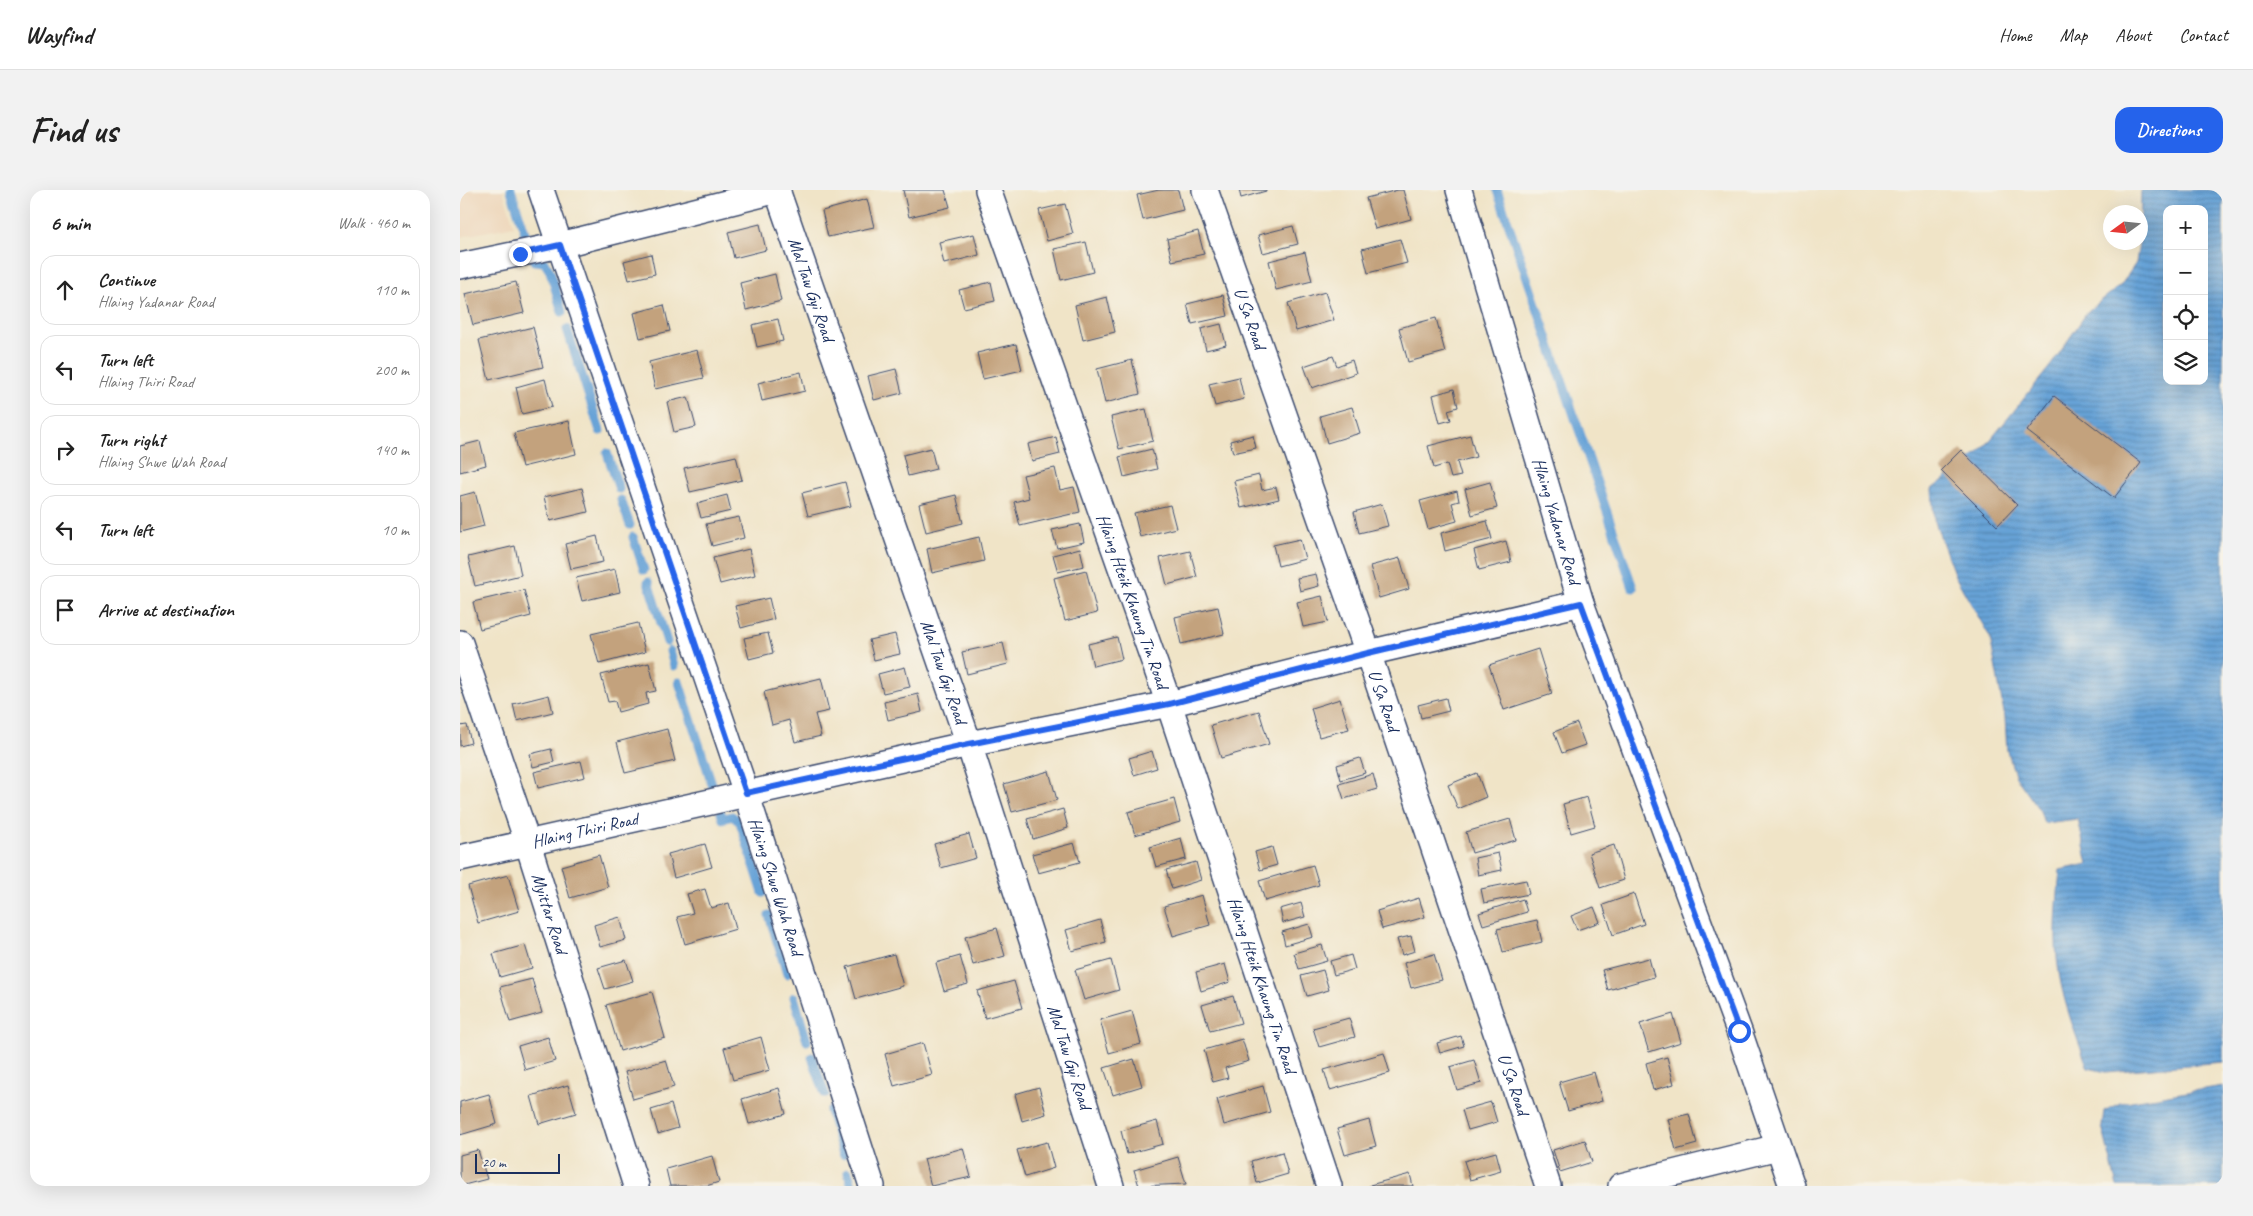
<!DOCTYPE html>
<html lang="en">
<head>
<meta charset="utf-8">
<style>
	body { margin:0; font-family:Caveat,sans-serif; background:#f2f2f2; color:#222 }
	.controls { position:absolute; right:15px; top:15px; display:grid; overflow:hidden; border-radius:10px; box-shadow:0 5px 20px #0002 }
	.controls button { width:45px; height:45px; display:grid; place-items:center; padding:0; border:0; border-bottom:1px solid #e0e0e0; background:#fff; color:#222; font:25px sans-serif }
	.compass { position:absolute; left:1643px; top:15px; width:45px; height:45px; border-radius:50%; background:#fff; box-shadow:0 5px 20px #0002; rotate:255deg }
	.scale { position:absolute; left:15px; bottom:12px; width:85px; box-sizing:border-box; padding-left:5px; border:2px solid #1b2f5e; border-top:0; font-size:14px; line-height:18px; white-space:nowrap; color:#1b2f5e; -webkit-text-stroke:4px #f7f3e8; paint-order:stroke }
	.stop { position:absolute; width:15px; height:15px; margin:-11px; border:4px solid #2563eb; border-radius:50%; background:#fff }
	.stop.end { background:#2563eb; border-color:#fff; box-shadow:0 1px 5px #0008 }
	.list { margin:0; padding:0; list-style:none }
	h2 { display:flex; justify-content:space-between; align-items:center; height:65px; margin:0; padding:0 20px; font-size:21px }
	h2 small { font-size:16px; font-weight:400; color:#767676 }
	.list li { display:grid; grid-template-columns:32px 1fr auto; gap:15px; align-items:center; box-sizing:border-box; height:70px; margin:0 10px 10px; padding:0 10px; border:1px solid #e0e0e0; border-radius:15px }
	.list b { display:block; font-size:19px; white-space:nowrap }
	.list p { margin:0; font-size:16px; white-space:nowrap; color:#767676 }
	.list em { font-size:16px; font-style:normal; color:#767676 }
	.icon { flex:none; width:28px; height:28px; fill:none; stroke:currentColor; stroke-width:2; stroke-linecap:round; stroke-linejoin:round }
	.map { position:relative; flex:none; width:1763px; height:996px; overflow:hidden; border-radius:15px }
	header { display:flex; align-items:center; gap:30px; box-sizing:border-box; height:70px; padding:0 25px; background:#fff; border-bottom:1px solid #e0e0e0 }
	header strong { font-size:24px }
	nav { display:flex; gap:28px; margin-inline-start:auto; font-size:18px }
	.intro { display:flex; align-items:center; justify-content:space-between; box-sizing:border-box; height:120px; padding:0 30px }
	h1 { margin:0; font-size:35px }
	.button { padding:12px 22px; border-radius:15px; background:#2563eb; color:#fff; font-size:18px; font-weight:700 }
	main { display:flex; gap:30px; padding:0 30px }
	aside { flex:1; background:#fff; border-radius:15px; box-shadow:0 5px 20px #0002 }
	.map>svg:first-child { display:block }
</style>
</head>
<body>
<header>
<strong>Wayfind</strong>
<nav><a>Home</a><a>Map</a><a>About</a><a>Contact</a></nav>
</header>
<div class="intro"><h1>Find us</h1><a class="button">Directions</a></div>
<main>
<aside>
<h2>6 min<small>Walk · 460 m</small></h2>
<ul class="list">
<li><svg class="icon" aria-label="ahead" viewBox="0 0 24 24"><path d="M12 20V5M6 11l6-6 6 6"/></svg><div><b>Continue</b><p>Hlaing Yadanar Road</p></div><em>110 m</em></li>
<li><svg class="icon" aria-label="left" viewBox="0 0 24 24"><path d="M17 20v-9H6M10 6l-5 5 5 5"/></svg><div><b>Turn left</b><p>Hlaing Thiri Road</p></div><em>200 m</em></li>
<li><svg class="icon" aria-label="right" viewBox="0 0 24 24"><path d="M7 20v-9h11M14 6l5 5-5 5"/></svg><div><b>Turn right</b><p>Hlaing Shwe Wah Road</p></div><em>140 m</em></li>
<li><svg class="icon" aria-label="left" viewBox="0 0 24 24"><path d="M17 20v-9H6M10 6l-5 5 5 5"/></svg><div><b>Turn left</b></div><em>10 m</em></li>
<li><svg class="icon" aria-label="arrive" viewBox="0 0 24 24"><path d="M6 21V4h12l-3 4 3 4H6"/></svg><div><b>Arrive at destination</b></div></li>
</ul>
</aside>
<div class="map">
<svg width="1763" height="996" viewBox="0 0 1763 996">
	<defs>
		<pattern id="water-rules" width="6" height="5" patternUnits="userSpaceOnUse" patternTransform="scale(1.25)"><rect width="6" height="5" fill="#67a3d7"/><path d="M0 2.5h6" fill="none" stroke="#5485b2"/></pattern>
	</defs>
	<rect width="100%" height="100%" fill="#f7f3e8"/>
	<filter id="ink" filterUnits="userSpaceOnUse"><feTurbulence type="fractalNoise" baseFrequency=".02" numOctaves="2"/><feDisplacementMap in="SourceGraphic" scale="10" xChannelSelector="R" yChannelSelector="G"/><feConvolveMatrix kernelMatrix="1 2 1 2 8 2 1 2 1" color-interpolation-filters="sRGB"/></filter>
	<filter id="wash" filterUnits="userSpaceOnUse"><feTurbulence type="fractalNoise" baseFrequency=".0096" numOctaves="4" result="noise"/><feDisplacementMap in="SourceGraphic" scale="20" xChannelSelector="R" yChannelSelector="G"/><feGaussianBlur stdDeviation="1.12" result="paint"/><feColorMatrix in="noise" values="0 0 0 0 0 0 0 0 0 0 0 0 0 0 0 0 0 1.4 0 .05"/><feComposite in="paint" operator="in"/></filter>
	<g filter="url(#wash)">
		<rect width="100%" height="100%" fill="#f0e4c7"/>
		<!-- built -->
		<polygon fill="#eed7bb" points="0,0 43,0 54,36 0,47"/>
		<!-- water -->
		<g fill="url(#water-rules)" stroke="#41699a" fill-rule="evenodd">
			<path d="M1681 0H1763V872L1646 882 1628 878C1617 848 1604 815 1599 783 1593 749 1597 714 1600 680L1628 674 1618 629 1584 633 1580 621 1556 587 1547 561 1545 528 1530 447 1495 386 1483 354 1474 329 1472 299 1523 259 1592 174 1628 121 1661 95 1676 73 1679 53 1680 52ZM1707 19H1744V191H1707Z"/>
			<polygon points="1763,896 1763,996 1657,996 1642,936 1644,921 1660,913"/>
		</g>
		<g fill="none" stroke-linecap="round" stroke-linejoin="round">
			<!-- stream -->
			<g stroke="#67a3d7" stroke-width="9">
				<polyline points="51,0 67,49 57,52"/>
				<polyline points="1037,0 1173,398"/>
				<polyline points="74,71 84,72 90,81 102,122"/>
				<polyline points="107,139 140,241"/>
				<polyline points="147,263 159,299"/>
				<polyline points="161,310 170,335"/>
				<polyline points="173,347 184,380"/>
				<polyline points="188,392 207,452"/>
				<polyline points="210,461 214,476"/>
				<polyline points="219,492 253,597"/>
				<polyline points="261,623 263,629 272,626 280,632 303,703"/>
				<polyline points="309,725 327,784"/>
				<polyline points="334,807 347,851"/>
				<polyline points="352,867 365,904"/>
				<polyline points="370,921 383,964"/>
				<polyline points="388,982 392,996"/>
			</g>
		</g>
		<g id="blocks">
			<!-- building -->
			<g fill="#c3a27d">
				<polygon points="443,0 485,0 490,17 449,27"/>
				<polygon points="699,0 718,0 723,20 683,30 677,5"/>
				<polygon points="779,0 806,0 806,1 781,8"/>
				<polygon points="938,0 943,0 951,29 915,39 906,8"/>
				<polygon points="407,9 414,37 368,47 362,21"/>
				<polygon points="605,14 613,44 587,51 579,20"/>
				<polygon points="300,34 306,60 274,68 268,42"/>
				<polygon points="833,36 838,54 803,63 798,45"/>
				<polygon points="738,41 744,64 712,71 707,49"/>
				<polygon points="514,44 519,65 484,74 479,52"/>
				<polygon points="940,49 947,73 908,83 902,59"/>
				<polygon points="626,52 633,82 601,90 594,59"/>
				<polygon points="845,62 852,91 816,100 809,71"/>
				<polygon points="191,64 195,84 169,90 164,71"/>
				<polygon points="315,84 321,111 286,120 280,93"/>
				<polygon points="56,92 64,123 13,135 5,104"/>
				<polygon points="531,92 535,111 504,118 499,100"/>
				<polygon points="865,102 874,130 836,141 828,113"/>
				<polygon points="763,105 768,126 732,134 727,114"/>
				<polygon points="647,107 655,142 623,150 615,115"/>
				<polygon points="204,115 210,141 180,148 174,123"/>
				<polygon points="976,128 985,162 948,172 939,138"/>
				<polygon points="318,129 323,151 297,157 292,135"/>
				<polygon points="761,134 766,155 746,160 741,139"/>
				<polygon points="73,137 83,177 29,190 19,150"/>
				<polygon points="556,154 562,180 523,189 517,163"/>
				<polygon points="237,160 244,188 195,199 189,172"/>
				<polygon points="873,166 877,176 892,170 896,183 852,198 844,176"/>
				<polygon points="672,170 680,204 645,213 637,179"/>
				<polygon points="436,179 442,203 414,210 408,186"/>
				<polygon points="341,182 345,201 302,211 298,193"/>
				<polygon points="779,187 784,209 755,216 749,194"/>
				<polygon points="85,189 92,217 62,224 56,197"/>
				<polygon points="994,199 998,217 988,220 991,230 980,233 973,205"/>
				<polygon points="1594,206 1681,273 1654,308 1567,241"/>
				<polygon points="228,207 236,237 214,242 207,212"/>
				<polygon points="892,217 900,243 867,253 860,226"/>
				<polygon points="686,219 693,251 659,259 651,227"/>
				<polygon points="109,231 116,264 62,277 54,243"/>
				<polygon points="793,245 796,258 773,263 770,251"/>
				<polygon points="1010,245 1016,267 997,272 1001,286 991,288 987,274 974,278 968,256"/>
				<polygon points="596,247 600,264 572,271 568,254"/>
				<polygon points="20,251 26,275 0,282 0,256"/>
				<polygon points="471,258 476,279 448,286 443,265"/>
				<polygon points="692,259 697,279 664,287 659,267"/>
				<polygon points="1501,260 1557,315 1537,336 1481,280"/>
				<polygon points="276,266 282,290 230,302 224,278"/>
				<polygon points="595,278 600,300 614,297 620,322 560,336 554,312 569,308 563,285"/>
				<polygon points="799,285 802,300 816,297 819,309 781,318 774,291"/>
				<polygon points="385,292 391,316 348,326 342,303"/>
				<polygon points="1030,292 1037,318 1012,325 1005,299"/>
				<polygon points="122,298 128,322 90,331 84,307"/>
				<polygon points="997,301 999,311 992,313 997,331 968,339 960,311"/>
				<polygon points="15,302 24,336 0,342 0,306"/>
				<polygon points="267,305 271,321 241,328 237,313"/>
				<polygon points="496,305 503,333 466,342 459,314"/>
				<polygon points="922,314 928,336 899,343 894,322"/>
				<polygon points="710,315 716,338 680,347 674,323"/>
				<polygon points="279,327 284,348 252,356 246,334"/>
				<polygon points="1027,331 1032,349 985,361 981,343"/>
				<polygon points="620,334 624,352 597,358 592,340"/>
				<polygon points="137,346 143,372 111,379 105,354"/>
				<polygon points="519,347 524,371 472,383 467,359"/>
				<polygon points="840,349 845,369 818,376 813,355"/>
				<polygon points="1046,351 1051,372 1019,380 1014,360"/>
				<polygon points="55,356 61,385 15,396 8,367"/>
				<polygon points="620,358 624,376 598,382 593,365"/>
				<polygon points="289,359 295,385 260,394 253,368"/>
				<polygon points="730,361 737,387 707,395 700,368"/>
				<polygon points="940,368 949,399 919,408 910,376"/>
				<polygon points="155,379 160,402 122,411 116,388"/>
				<polygon points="626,380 637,423 605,431 594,388"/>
				<polygon points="856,384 859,396 840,401 837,388"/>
				<polygon points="64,400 71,426 20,439 13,412"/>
				<polygon points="862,406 868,432 843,437 837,412"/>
				<polygon points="309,408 314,429 281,438 275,416"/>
				<polygon points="758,417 764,444 721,454 715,427"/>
				<polygon points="178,433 185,462 139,474 131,444"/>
				<polygon points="308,443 313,463 289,469 284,448"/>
				<polygon points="435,444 440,464 414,470 409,450"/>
				<polygon points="657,447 662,469 633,476 628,454"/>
				<polygon points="543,453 548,474 507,484 502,462"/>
				<polygon points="1078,459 1092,504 1044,520 1029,475"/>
				<polygon points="189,473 196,501 186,503 188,514 158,522 155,511 148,512 141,485"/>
				<polygon points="445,477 450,497 423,503 418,484"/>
				<polygon points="361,488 369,521 355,524 361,546 335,552 329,530 312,535 304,502"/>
				<polygon points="458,504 462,522 428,530 424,512"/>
				<polygon points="89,505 93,522 57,531 53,514"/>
				<polygon points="986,508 989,521 961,528 958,515"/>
				<polygon points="880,509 889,539 859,547 851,518"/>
				<polygon points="799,521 809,554 761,568 751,535"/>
				<polygon points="1117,533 1125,555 1102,563 1094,542"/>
				<polygon points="7,535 11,553 0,556 0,536"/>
				<polygon points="207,539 215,571 165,583 157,552"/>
				<polygon points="91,559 94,572 73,577 70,564"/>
				<polygon points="692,561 697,578 674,585 669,568"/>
				<polygon points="900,568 905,583 881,590 877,575"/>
				<polygon points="121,571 125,587 78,598 74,582"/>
				<polygon points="589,581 597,610 552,622 544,594"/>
				<polygon points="1017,583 1026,607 998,619 988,595"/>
				<polygon points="913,584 917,599 884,609 879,594"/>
				<polygon points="1127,607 1135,636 1111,643 1103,614"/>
				<polygon points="714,609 720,632 675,645 668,622"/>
				<polygon points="603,619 608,638 573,649 567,629"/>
				<polygon points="1050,629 1056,650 1012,663 1006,642"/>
				<polygon points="509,644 516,668 481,678 474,654"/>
				<polygon points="721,648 726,669 696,677 690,657"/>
				<polygon points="614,653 620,672 578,683 572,664"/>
				<polygon points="245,654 252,677 214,688 208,664"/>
				<polygon points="1154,655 1164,690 1140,698 1129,663"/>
				<polygon points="812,657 817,675 800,680 795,662"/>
				<polygon points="1038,663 1042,680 1018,685 1015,668"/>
				<polygon points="139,665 148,697 110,708 101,676"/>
				<polygon points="736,672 741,690 712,699 706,680"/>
				<polygon points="853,675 859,695 805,711 799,691"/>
				<polygon points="48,685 59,721 18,733 8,696"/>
				<polygon points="1066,690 1069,704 1024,713 1021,699"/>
				<polygon points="245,699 251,718 269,713 276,739 225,754 217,727 233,723 227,704"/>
				<polygon points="1174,704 1184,734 1153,745 1143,715"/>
				<polygon points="742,705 750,735 713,746 704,716"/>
				<polygon points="959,708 965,727 922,739 917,721"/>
				<polygon points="1063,709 1067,722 1023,735 1019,723"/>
				<polygon points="841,713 845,727 823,733 820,719"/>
				<polygon points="1134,717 1140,732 1117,740 1111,726"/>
				<polygon points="160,727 166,750 140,757 134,735"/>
				<polygon points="640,730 646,752 612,761 606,740"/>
				<polygon points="1077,730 1082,752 1043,762 1037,739"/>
				<polygon points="849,734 853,747 825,755 822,742"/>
				<polygon points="537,738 545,766 513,775 505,747"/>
				<polygon points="951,746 955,761 942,765 937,749"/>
				<polygon points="65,755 72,778 40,787 33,764"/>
				<polygon points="862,755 867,771 839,779 834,763"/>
				<polygon points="434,764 443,796 396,809 387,777"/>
				<polygon points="974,764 982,790 951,798 944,773"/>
				<polygon points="891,765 895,779 874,785 870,771"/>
				<polygon points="500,766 508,794 484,801 476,773"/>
				<polygon points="1189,768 1194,787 1148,800 1142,780"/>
				<polygon points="166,770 173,791 145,799 138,778"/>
				<polygon points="651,770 659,800 624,810 615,780"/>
				<polygon points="765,774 770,792 741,801 736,782"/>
				<polygon points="863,780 869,800 847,806 841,786"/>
				<polygon points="72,789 82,823 50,832 40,797"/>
				<polygon points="554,791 562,818 525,828 517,801"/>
				<polygon points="192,802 205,848 160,861 146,815"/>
				<polygon points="773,806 781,833 750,841 742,815"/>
				<polygon points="672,821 681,854 649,863 640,830"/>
				<polygon points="1213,824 1221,852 1189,862 1180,834"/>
				<polygon points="889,828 895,847 859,857 853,838"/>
				<polygon points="1001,846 1004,856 980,863 977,853"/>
				<polygon points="88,847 95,871 65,880 58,856"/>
				<polygon points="301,847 310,880 273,890 264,858"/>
				<polygon points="782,849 789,871 765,878 768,888 753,892 744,860"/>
				<polygon points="463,853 472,885 434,896 425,864"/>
				<polygon points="924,863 930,883 870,900 864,880"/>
				<polygon points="1207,867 1214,894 1193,900 1186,873"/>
				<polygon points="674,869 682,896 653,905 644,878"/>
				<polygon points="206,870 214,897 173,909 165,882"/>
				<polygon points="1014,870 1021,893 997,900 990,877"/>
				<polygon points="1134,882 1142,911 1108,921 1099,892"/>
				<polygon points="108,895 116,923 79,934 71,906"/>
				<polygon points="803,896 810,922 764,935 757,909"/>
				<polygon points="579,897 586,924 562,931 555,904"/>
				<polygon points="319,898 326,924 289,934 282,909"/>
				<polygon points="29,904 37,934 0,945 0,912"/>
				<polygon points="1031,912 1037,932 1008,940 1002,920"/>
				<polygon points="211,914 218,938 198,944 191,920"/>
				<polygon points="1229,924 1237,954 1216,960 1208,929"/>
				<polygon points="909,930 916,956 885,965 877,939"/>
				<polygon points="697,931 703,954 667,964 661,941"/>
				<polygon points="1125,950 1132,972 1100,982 1093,960"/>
				<polygon points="587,952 594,978 565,987 557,960"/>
				<polygon points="503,958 511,987 471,996 464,969"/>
				<polygon points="18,960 27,989 0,996 0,965"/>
				<polygon points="822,962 828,984 797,993 791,971"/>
				<polygon points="1036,962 1041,981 1010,990 1004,971"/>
				<polygon points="252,966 259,992 246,996 210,996 206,979"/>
				<polygon points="718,967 726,994 679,996 674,980"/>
				<polygon points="950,984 953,996 910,996 910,995"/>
			</g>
		</g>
	</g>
	<g filter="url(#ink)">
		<use href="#blocks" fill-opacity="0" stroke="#3b4a6e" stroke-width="1"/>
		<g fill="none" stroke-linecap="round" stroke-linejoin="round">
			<!-- street casing -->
			<g stroke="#3b4a6e" stroke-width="28">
				<g id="street">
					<path id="s1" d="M81 0 286 603 412 996"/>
					<path id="s2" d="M317 0 509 554 651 996"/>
					<path id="s3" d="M528 0 709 514 869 996"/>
					<path id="s4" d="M745 0 908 463 1088 996"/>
					<path id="s5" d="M999 0 1121 413 1279 841 1332 996"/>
					<polyline points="0,76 100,55 318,0"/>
					<path id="s6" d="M0 453 68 654 176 996"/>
					<path id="s7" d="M0 668 509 554 709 514 908 463 1121 413"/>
					<polyline points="1161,996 1318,957"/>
				</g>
			</g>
			<!-- street -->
			<use href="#street" stroke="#fff" stroke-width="25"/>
		</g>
	</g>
	<g fill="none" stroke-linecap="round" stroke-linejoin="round" filter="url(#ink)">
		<!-- route -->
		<polyline stroke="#2563eb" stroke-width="6" points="60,64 100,55 286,603 509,554 709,514 908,463 1121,413 1279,841"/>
	</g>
	<g text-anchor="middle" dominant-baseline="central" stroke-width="4" stroke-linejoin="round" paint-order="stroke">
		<!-- street labels -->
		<g font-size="18" fill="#1b2f5e" stroke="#f7f3e8">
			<text stroke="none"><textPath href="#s2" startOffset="105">Mal Taw Gyi Road</textPath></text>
			<text stroke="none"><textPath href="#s4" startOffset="136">U Sa Road</textPath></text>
			<text stroke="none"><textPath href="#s5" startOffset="345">Hlaing Yadanar Road</textPath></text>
			<text stroke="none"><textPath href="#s3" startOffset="436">Hlaing Hteik Khaung Tin Road</textPath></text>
			<text stroke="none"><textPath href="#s2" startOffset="510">Mal Taw Gyi Road</textPath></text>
			<text stroke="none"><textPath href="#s4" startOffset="541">U Sa Road</textPath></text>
			<text stroke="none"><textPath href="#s7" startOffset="128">Hlaing Thiri Road</textPath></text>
			<text stroke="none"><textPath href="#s1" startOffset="735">Hlaing Shwe Wah Road</textPath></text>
			<text stroke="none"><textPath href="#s6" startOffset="285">Myittar Road</textPath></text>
			<text stroke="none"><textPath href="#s3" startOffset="841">Hlaing Hteik Khaung Tin Road</textPath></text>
			<text stroke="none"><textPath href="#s2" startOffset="915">Mal Taw Gyi Road</textPath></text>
			<text stroke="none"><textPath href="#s4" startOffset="946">U Sa Road</textPath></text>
		</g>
	</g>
</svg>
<div class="controls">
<button>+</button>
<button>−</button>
<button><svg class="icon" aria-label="locate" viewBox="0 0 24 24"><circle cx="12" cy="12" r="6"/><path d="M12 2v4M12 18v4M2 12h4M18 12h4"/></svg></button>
<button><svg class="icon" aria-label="layers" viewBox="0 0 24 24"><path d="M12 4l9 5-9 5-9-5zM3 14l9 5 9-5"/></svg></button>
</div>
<svg class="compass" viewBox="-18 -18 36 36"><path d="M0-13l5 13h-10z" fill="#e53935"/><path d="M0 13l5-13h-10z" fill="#767676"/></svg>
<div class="scale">20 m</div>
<div class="stop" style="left:1279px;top:841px"></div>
<div class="stop end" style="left:60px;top:64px"></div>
</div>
</main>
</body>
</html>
